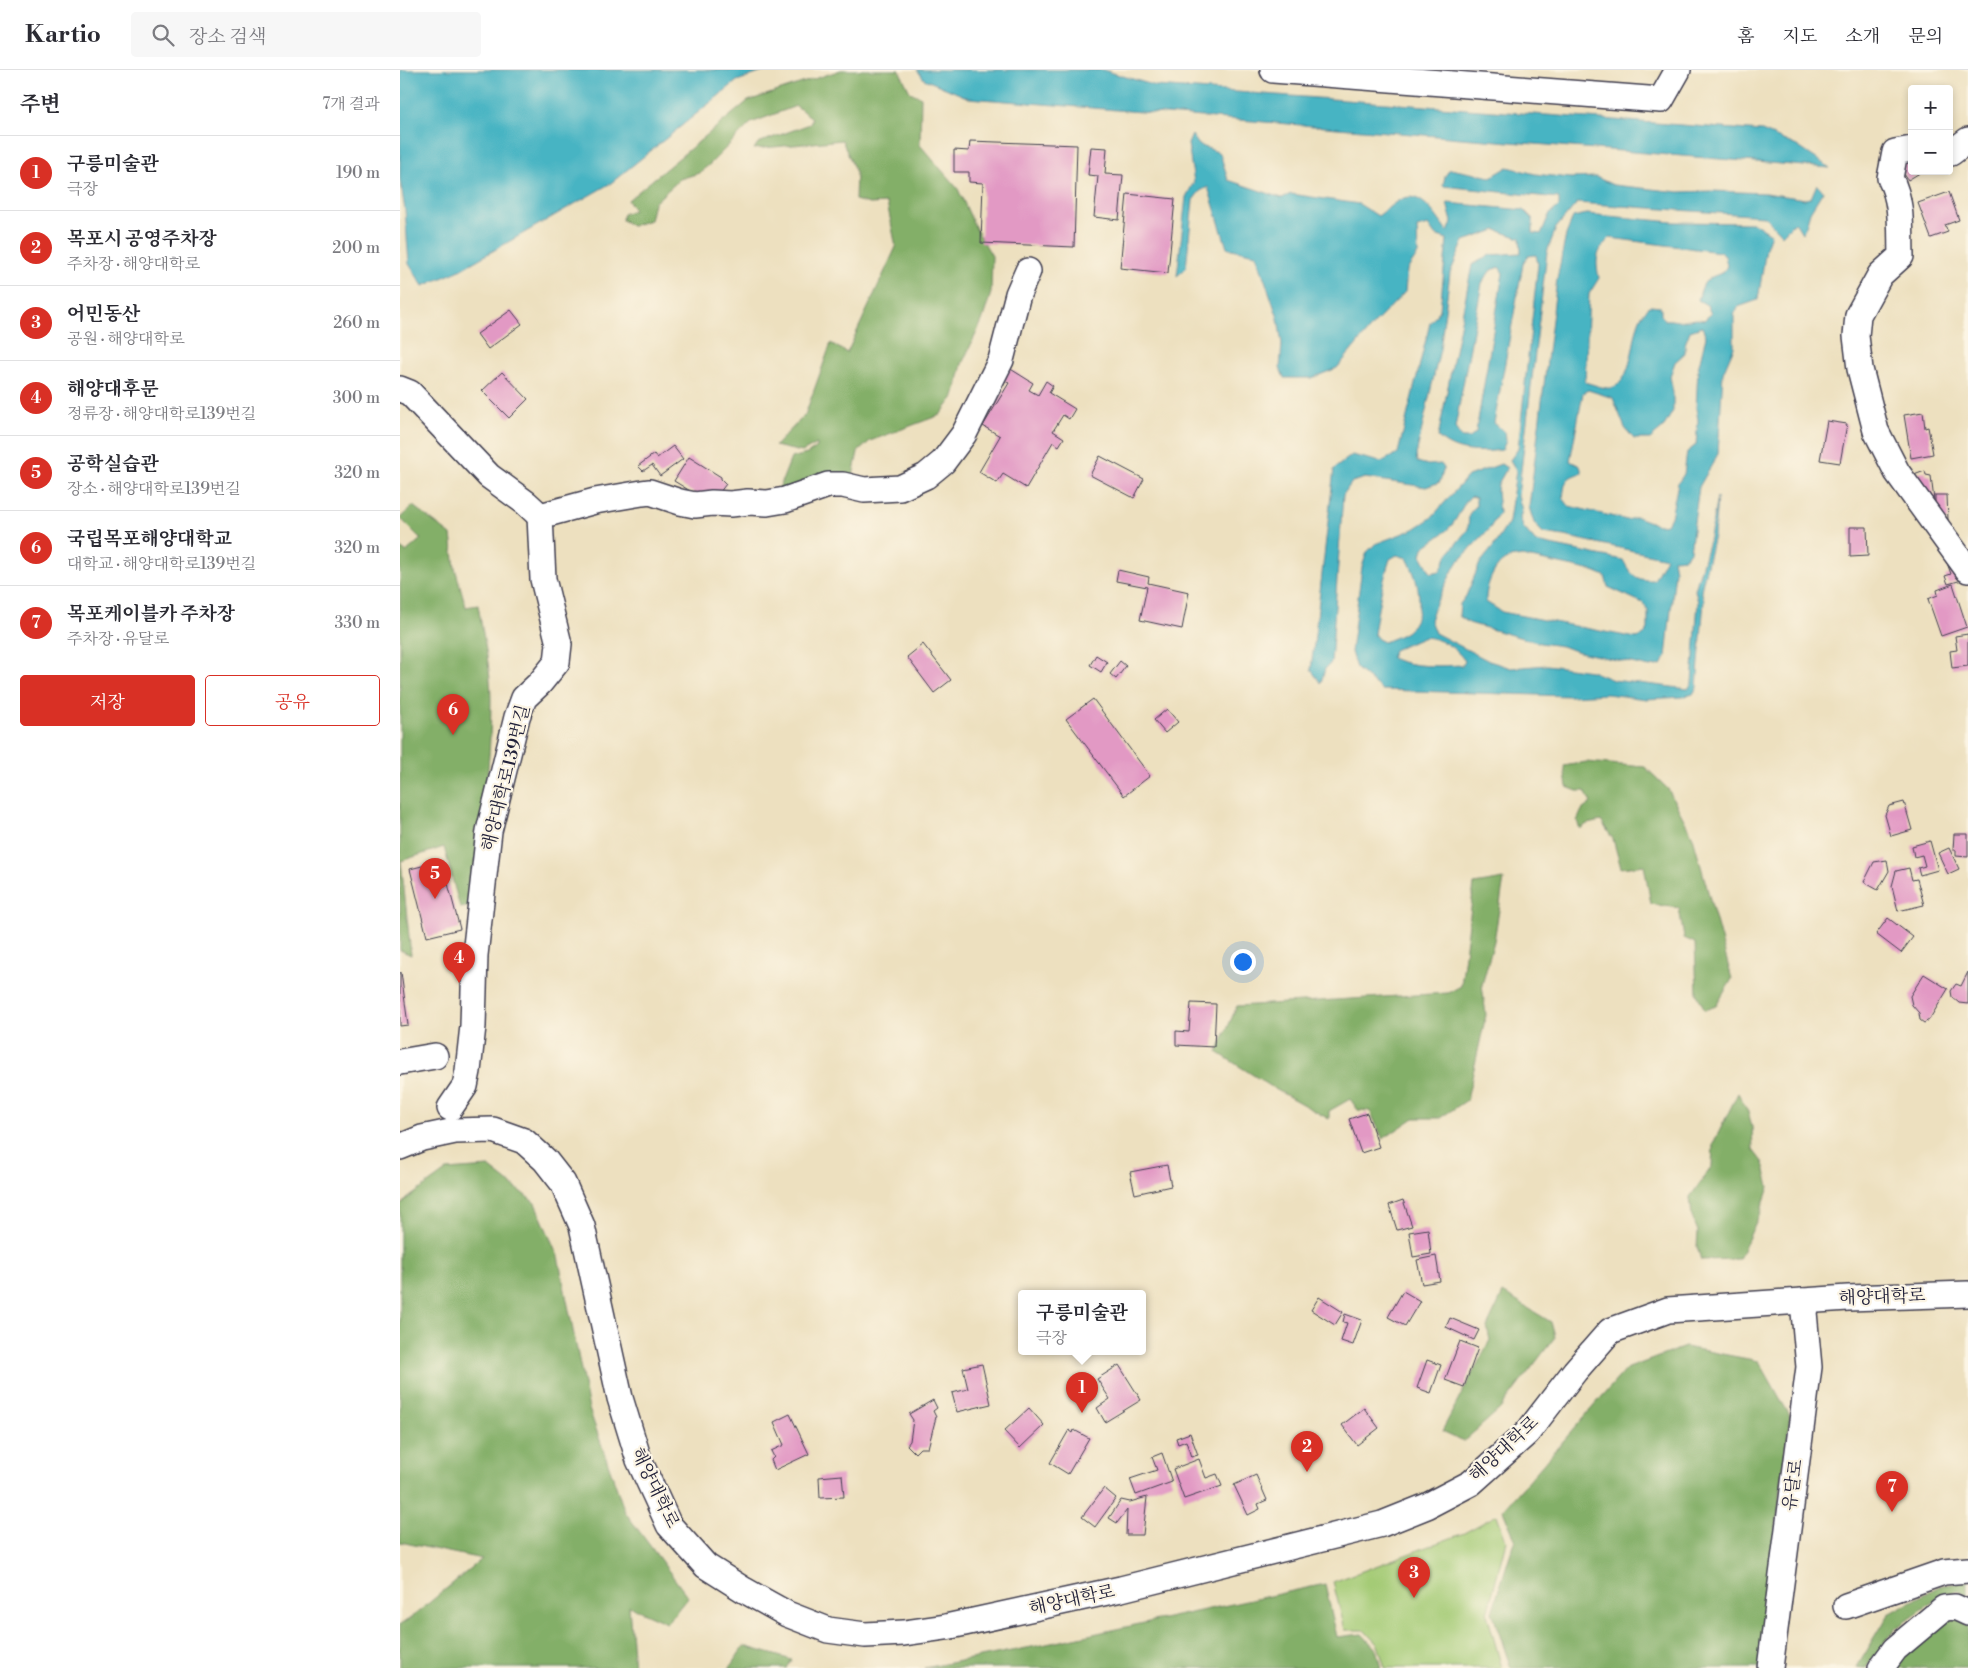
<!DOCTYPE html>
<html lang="ko">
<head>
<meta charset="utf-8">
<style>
	body { margin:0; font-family:"Libre Bodoni","Noto Serif KR",serif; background:#f7f7f7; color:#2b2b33 }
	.controls { position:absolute; right:15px; top:15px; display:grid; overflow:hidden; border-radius:5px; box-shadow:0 2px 8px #0003 }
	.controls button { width:45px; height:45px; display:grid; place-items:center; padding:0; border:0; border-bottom:1px solid #e1e1e2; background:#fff; color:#2b2b33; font:25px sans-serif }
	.you { position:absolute; left:842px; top:891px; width:18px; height:18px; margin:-12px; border:4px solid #fff; border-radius:50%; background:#1a73e8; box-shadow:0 0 0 8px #1a73e833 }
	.badge { display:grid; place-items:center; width:32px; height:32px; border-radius:50%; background:#d93025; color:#fff; font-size:16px; font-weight:700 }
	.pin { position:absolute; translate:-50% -41px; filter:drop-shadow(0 1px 2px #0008) }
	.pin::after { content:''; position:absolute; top:26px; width:18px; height:15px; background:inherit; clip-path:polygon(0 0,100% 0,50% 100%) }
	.popup { position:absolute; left:618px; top:1220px; width:128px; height:65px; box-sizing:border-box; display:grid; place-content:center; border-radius:5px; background:#fff; filter:drop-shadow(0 1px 4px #0005); font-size:16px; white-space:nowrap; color:#7c7c81 }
	.popup b { font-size:19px; color:#2b2b33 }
	.popup::after { content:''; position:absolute; left:50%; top:100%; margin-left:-10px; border:10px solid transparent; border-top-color:#fff }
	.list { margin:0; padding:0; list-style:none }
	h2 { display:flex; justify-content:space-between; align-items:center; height:65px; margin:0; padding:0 20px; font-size:21px }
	h2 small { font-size:16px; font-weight:400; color:#7c7c81 }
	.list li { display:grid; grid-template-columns:32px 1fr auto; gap:15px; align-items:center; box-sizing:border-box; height:75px; padding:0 20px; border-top:1px solid #e1e1e2 }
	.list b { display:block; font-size:19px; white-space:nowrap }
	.list p { margin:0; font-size:16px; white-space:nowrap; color:#7c7c81 }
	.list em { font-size:16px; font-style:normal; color:#7c7c81 }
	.actions { display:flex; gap:10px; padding:15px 20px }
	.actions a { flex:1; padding:11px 0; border:1px solid #d93025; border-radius:5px; text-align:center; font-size:18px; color:#d93025 }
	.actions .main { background:#d93025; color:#fff }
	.icon { flex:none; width:28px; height:28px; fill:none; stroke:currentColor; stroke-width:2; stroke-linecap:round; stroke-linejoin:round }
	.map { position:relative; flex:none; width:1568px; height:1598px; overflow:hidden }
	header { display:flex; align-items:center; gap:30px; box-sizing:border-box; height:70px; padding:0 25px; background:#fff; border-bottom:1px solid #e1e1e2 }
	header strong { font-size:24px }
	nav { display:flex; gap:28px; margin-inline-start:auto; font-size:18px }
	.search { width:350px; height:45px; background:#f7f7f7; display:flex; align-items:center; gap:12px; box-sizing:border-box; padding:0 18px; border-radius:5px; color:#7c7c81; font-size:19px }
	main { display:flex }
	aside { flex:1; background:#fff }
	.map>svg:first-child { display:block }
</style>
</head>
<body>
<header>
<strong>Kartio</strong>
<div class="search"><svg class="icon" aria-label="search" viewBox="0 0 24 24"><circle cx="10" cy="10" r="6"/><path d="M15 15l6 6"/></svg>장소 검색</div>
<nav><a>홈</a><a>지도</a><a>소개</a><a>문의</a></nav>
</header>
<main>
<aside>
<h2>주변<small>7개 결과</small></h2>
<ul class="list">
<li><span class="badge">1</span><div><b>구릉미술관</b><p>극장</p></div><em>190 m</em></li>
<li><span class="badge">2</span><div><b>목포시 공영주차장</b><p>주차장 · 해양대학로</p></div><em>200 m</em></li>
<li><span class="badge">3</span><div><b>어민동산</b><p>공원 · 해양대학로</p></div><em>260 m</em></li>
<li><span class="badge">4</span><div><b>해양대후문</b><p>정류장 · 해양대학로139번길</p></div><em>300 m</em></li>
<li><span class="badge">5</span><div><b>공학실습관</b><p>장소 · 해양대학로139번길</p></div><em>320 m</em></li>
<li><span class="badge">6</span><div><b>국립목포해양대학교</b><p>대학교 · 해양대학로139번길</p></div><em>320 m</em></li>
<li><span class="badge">7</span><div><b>목포케이블카 주차장</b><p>주차장 · 유달로</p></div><em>330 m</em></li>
</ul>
<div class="actions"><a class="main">저장</a><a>공유</a></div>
</aside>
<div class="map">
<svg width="1568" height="1598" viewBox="0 0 1568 1598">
	<rect width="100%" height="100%" fill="#fcf5e5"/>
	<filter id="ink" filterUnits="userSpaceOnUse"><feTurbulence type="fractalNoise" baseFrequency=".02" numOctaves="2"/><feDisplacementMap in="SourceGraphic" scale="10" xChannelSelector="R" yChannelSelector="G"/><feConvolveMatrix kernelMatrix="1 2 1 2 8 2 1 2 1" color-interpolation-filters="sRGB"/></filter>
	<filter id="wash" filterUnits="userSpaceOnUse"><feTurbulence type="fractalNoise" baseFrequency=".0096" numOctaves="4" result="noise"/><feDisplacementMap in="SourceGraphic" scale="20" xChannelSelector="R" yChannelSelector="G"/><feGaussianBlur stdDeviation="1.12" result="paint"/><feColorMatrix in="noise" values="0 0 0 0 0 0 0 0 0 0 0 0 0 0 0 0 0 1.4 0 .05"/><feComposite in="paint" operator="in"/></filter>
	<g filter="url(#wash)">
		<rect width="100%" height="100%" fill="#ede0bf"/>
		<!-- green -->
		<polygon fill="#a4cb76" stroke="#637658" points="1097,1445 1106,1471 1087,1544 1102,1598 985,1598 978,1575 964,1560 945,1560 933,1512 1064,1463"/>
		<!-- forest -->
		<g fill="#83af67" stroke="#526851">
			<polygon points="441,0 499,0 510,22 521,27 520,75 558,119 576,159 592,186 591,223 582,251 562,294 554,327 540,345 470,371 458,382 453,406 371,428 380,416 391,388 407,384 417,377 417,374 402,382 375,376 405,345 431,273 447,283 496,177 487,133 470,134 455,130 456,103 442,70 354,79 358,73 410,54 412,48 396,36 351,53 310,94 299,103 280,109 254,133 250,150 232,156 222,150 223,144 234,140 228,130 348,31"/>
			<path d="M13 436 51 465 55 498 66 537 78 535C83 566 91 598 91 630 91 699 81 767 72 836L60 838 44 777 1 791 11 885 0 880V478L6 482 21 469 0 448Z"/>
			<polygon points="1186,692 1245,697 1268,719 1293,767 1332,909 1316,936 1305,940 1297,924 1295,873 1284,868 1279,838 1251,834 1244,795 1221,798 1213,769 1201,751 1187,754 1180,759 1177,751 1182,740 1191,733 1185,721 1177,721 1167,717 1164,696"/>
			<polygon points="1104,809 1094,871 1082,915 1086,945 1067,1030 1040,1048 1014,1048 983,1069 970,1041 958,1040 950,1029 929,1041 929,1049 875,1019 817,982 837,936 1048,923 1061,916 1074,814"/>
			<polygon points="1338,1023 1348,1042 1352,1056 1353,1080 1363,1093 1369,1117 1360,1143 1339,1189 1301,1190 1297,1177 1298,1161 1292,1147 1290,1127 1312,1096 1313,1074"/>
			<polygon points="89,1097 135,1133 158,1186 189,1339 225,1442 288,1527 267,1553 229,1536 234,1598 0,1598 0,1555 12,1547 82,1489 0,1472 0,1136 7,1129 47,1100"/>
			<polygon points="1103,1223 1151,1252 1155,1267 1100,1339 1064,1371 1042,1361 1090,1270 1087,1257"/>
			<polygon points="1285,1277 1359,1291 1390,1346 1366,1539 1366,1598 1111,1598 1092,1542 1115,1469 1103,1440 1226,1299"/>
			<polygon points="1568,1511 1568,1526 1558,1521 1544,1524 1496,1558 1466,1598 1457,1597 1489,1544 1543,1514"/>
			<polygon points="925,1514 937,1567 962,1564 976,1579 981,1598 524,1598 642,1575"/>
			<polygon points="1546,1549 1562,1550 1568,1557 1568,1598 1495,1598 1508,1579"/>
			<polygon points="344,1576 392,1590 387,1598 329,1598"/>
		</g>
		<!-- water -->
		<g fill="#47b4c3" stroke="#346b7f" fill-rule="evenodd">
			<polygon points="0,0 368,0 337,11 211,113 58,201 23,216 9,194 5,140 0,109"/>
			<polygon points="517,0 703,0 756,16 1362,61 1397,76 1430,98 569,28 524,9"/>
			<path d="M792 65 799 75 820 83 828 110 882 128 891 124 959 134 978 146C985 141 995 131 1004 128 1024 122 1038 150 1048 162L1052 152 1047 133 1124 140 1133 149V163L1141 164 1149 145 1159 136V128L1043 116 1045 106 1050 99 1091 107 1108 97 1135 104 1170 108 1196 107 1213 115 1279 122 1311 121 1365 123 1405 129 1411 128 1417 114 1423 121 1410 142 1406 156 1402 163 1395 152 1382 165 1364 146 1177 133 1156 158 1147 182 1118 426 1122 440 1120 448 1123 457 1136 472 1223 490C1231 505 1236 511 1254 510L1266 488 1164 466 1143 463 1134 453 1129 437 1157 209 1166 165 1173 147 1187 144 1273 152 1354 153 1371 164 1366 178 1358 230 1338 237 1334 245V277L1323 303 1318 384 1299 417 1290 481 1285 488 1273 489 1275 501 1266 587 1261 595 1250 597 1175 581 1162 576 1140 573 1069 553 1059 546 1060 534 1066 526 1080 493 1093 477 1109 452 1116 400 1110 390 1118 379 1138 194 1136 185 1128 186 1123 194 1094 353 1105 362 1106 371 1102 380C1079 383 1055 383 1038 367L1072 195 1090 185 1121 183 1120 168 1096 160 1064 171 1050 203 1040 279 1016 385 1017 392 1028 395 1041 394 1044 398 1040 412 1026 417 965 408 952 412 943 425 931 593 925 599 921 613 911 600 934 399 952 385 981 392 998 383 1030 253 1040 240 1047 169 1035 165 1028 155 1017 158 1018 184 1007 200 1005 222 973 255 937 298 912 308H884L880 298 882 274 878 248 856 184 827 178 808 117 800 121 793 130 786 198 777 206 786 127 794 112 788 74ZM1210 168 1320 182 1325 186 1327 196C1321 207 1316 203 1307 210 1302 214 1300 224 1298 230L1307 235 1311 244 1304 250C1296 248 1291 250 1282 251 1277 252 1272 249 1265 250L1261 245V237L1250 236C1246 240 1242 244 1240 249 1232 267 1233 313 1211 318 1205 319 1192 314 1185 312L1189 224 1199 208C1195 190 1196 181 1210 168ZM1099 197 1103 203 1076 362 1070 368H1062L1055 358 1082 213 1090 201ZM1302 257 1306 266 1298 299 1296 338 1298 350 1296 375 1287 382 1284 404 1278 413 1271 447 1267 454 1258 455 1237 447 1227 450 1169 436 1163 428C1165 412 1165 407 1182 403L1180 396 1170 391 1183 323 1188 320 1213 328 1225 358 1234 369H1250L1263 358 1273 341V323L1270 306 1275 292 1285 283V274L1290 261ZM1122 486 1193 501 1205 506 1208 517 1243 533 1248 541V559L1243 566 1236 568 1102 542 1086 532C1085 518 1094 492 1110 488 1113 487 1118 487 1122 486Z"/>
			<path d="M1101 394 1107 398 1098 414 1097 421 1099 443 1090 458 1056 494 1036 533 1030 550 1035 563 1089 591 1111 598 1147 595 1191 601 1213 610 1288 619 1292 613 1298 532 1295 520 1310 467 1317 427 1314 466 1301 520 1304 530 1297 617 1293 624 1283 627 1246 629 1207 624 1170 626 982 620 956 598 951 582 962 497 967 482 975 474 1014 459 1031 448 1068 406ZM1071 426 1076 428V436L1069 444 1068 459 1048 484 1040 501 1031 503 1021 485 1023 478C1032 471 1044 464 1051 456 1059 447 1062 434 1071 426ZM997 485 1007 488C1018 508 1028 544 1006 562 1000 566 991 569 984 572L978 569 974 564C978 538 982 513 990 489ZM1025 567C1042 569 1055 577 1065 591L1063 595C1041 596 1012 598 991 588L994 580Z"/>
		</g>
		<g id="blocks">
			<!-- building -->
			<g fill="#e299c4">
				<polygon points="570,71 677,75 674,177 581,173 583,113 569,112 569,102 554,102 554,80 569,81"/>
				<polygon points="691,77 707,78 705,104 723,105 719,150 694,147 698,106 688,105"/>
				<polygon points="1512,86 1512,101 1523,101 1508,110 1498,95"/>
				<polygon points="1549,122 1559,150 1545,155 1548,162 1531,168 1518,133"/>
				<polygon points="727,124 775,129 768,203 720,198"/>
				<polygon points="111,240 122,254 88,279 77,264"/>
				<polygon points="609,298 633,313 629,320 638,325 646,311 653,316 649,323 675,339 669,349 663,345 653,361 664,368 659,376 653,372 626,418 603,404 597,413 579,402 600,366 583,356 609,313 603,310"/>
				<polygon points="102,302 128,329 109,348 82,321"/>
				<polygon points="1523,342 1525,358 1528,357 1533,384 1511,388 1504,345"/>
				<polygon points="1427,351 1447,354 1440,393 1420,390"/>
				<polygon points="273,376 283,389 260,406 252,395 243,401 238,396 254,384 257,388"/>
				<polygon points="700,386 744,409 734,428 690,405"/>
				<polygon points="289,387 321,407 321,409 326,414 316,427 300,427 274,411"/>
				<polygon points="1525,401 1526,405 1531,406 1534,430 1525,429 1511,406"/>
				<polygon points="1535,425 1547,425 1548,450 1535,450"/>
				<polygon points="1450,457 1467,457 1468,486 1450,487"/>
				<polygon points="1548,489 1562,510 1548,514 1545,506 1551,504 1547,493"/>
				<polygon points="718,500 749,507 748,513 789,522 782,559 740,550 747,517 716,511"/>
				<polygon points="1553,514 1567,557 1541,566 1528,529 1538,525 1537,520"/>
				<polygon points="1568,564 1568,596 1552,598 1550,581 1557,580 1555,566"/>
				<polygon points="523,574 551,610 534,623 507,587"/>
				<polygon points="696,585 707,592 701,602 690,595"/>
				<polygon points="720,591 726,596 716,609 710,604"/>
				<polygon points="693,629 750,706 724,726 666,649"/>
				<polygon points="767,639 778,652 765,663 754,650"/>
				<polygon points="1504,732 1512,760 1491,766 1485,745 1489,736"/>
				<polygon points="1554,764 1568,764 1568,787 1556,786 1556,780 1553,780"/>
				<polygon points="1530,771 1538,800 1520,805 1518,798 1525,796 1522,785 1514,787 1512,776"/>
				<polygon points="1549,778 1559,799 1548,804 1538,783"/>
				<polygon points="1487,790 1489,801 1478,820 1464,812 1474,792"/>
				<polygon points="42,791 60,859 27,867 10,799"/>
				<polygon points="1509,798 1512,810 1517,809 1524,835 1498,841 1492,816 1496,801"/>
				<polygon points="1488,848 1513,867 1501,883 1476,864"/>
				<polygon points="1,902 8,955 0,956 0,903"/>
				<polygon points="1568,902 1568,934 1559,933 1552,927 1551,921 1556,914 1561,916"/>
				<polygon points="1524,904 1548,919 1529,950 1524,953 1520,950 1519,943 1512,935 1510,926"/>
				<polygon points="791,933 816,934 814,977 776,975 776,961 789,962"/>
				<polygon points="967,1043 979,1077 961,1083 949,1049"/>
				<polygon points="767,1095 771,1116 735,1124 730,1102"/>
				<polygon points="1003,1130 1012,1156 997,1160 989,1135"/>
				<polygon points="1028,1159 1031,1184 1013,1187 1009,1162"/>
				<polygon points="1036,1186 1040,1211 1022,1214 1017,1190"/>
				<polygon points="1003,1221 1020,1231 1005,1256 988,1247"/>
				<polygon points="919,1227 943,1242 935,1255 911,1240"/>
				<polygon points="945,1244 962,1250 953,1275 941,1271 947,1253 943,1252"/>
				<polygon points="1050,1248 1079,1260 1074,1270 1046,1257"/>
				<polygon points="1060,1271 1078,1278 1064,1317 1045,1310"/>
				<polygon points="1027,1290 1041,1295 1031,1323 1017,1318"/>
				<polygon points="582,1294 591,1334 557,1342 552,1323 568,1319 563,1298"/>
				<polygon points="719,1295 741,1330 705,1352 697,1338 710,1329 697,1309"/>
				<polygon points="533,1330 537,1338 533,1341 536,1347 528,1378 520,1378 515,1383 507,1375 510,1371 513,1350 509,1344"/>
				<polygon points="629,1338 644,1355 620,1378 604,1361"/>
				<polygon points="964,1338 979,1358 957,1375 942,1355"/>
				<polygon points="390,1344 409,1384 375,1400 371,1390 374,1387 371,1381 384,1375 374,1352"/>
				<polygon points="669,1360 673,1363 674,1360 689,1368 668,1404 650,1393"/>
				<polygon points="790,1363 798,1385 791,1387 786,1371 778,1374 776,1368"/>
				<polygon points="762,1383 772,1412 736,1425 730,1409 757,1400 752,1387"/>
				<polygon points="799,1389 806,1408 817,1404 822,1416 784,1429 773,1399"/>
				<polygon points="442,1405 444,1427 420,1428 419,1407"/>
				<polygon points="856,1405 867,1430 858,1434 860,1439 848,1445 834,1415"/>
				<polygon points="704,1418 716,1428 695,1457 682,1447"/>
				<polygon points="747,1427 743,1465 726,1465 727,1440 717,1453 709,1448 721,1430 730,1432"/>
			</g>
		</g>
	</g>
	<g filter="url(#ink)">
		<use href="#blocks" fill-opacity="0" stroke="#403e4f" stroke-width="1"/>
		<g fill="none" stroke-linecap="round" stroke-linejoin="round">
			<!-- minor casing -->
			<g stroke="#403e4f" stroke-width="28">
				<g id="minor">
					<polyline points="873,0 1261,30 1278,0"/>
					<path d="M1512 79 1495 82 1490 108C1503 133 1500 158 1501 186L1480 205 1458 245 1456 266 1460 299 1476 361 1497 402 1568 500"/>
					<polyline points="1549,82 1551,83 1568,70"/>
					<polyline points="0,319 10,323 89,406 126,433 140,446"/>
					<polyline points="140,446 195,431 242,423 250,422 280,432 295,435 312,433 331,434 348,432 367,433 385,430 428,415 443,415 464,420 500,418 526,406 543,392 564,364 601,290 618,224 628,201"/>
					<polyline points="0,992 35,986"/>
					<polyline points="50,1038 65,1016 68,1001 73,956 75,885 89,761 117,647 124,628 140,613 157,592 159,574 143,509 140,446"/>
					<polyline points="0,1077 22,1068 55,1061 93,1060 124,1071 145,1090 163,1113 182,1156 220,1328 239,1390 269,1455 306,1496 344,1520 387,1544 428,1560 465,1565 504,1563 546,1557 721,1519 982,1454 1027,1436 1071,1413 1127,1363 1175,1301 1210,1261 1268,1240 1448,1228 1568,1224"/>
					<polyline points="1446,1536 1544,1502 1568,1500"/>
					<polyline points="1370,1598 1409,1297 1403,1231"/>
					<polyline points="1481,1598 1495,1579 1544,1538 1555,1537 1568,1543"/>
				</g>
			</g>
			<!-- minor -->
			<use href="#minor" stroke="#fff" stroke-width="25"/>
		</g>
	</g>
	<g text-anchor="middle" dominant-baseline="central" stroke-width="4.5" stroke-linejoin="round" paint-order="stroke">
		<!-- street labels -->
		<g font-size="18" fill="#22223b" stroke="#fcf5e5">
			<text transform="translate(106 708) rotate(-76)">해양대학로139번길</text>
			<text transform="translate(1482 1227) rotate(-2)">해양대학로</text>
			<text transform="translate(1104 1379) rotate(-43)">해양대학로</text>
			<text transform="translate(1393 1415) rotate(-82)">유달로</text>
			<text transform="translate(255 1418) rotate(64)">해양대학로</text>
			<text transform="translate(672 1530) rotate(-12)">해양대학로</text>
		</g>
	</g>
</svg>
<div class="controls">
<button>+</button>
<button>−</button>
</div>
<div class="you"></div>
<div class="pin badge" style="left:682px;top:1343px">1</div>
<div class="popup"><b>구릉미술관</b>극장</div>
<div class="pin badge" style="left:907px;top:1402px">2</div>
<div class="pin badge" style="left:1014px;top:1528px">3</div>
<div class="pin badge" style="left:59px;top:913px">4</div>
<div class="pin badge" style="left:35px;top:829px">5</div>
<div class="pin badge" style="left:53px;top:665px">6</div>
<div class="pin badge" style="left:1492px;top:1442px">7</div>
</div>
</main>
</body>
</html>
